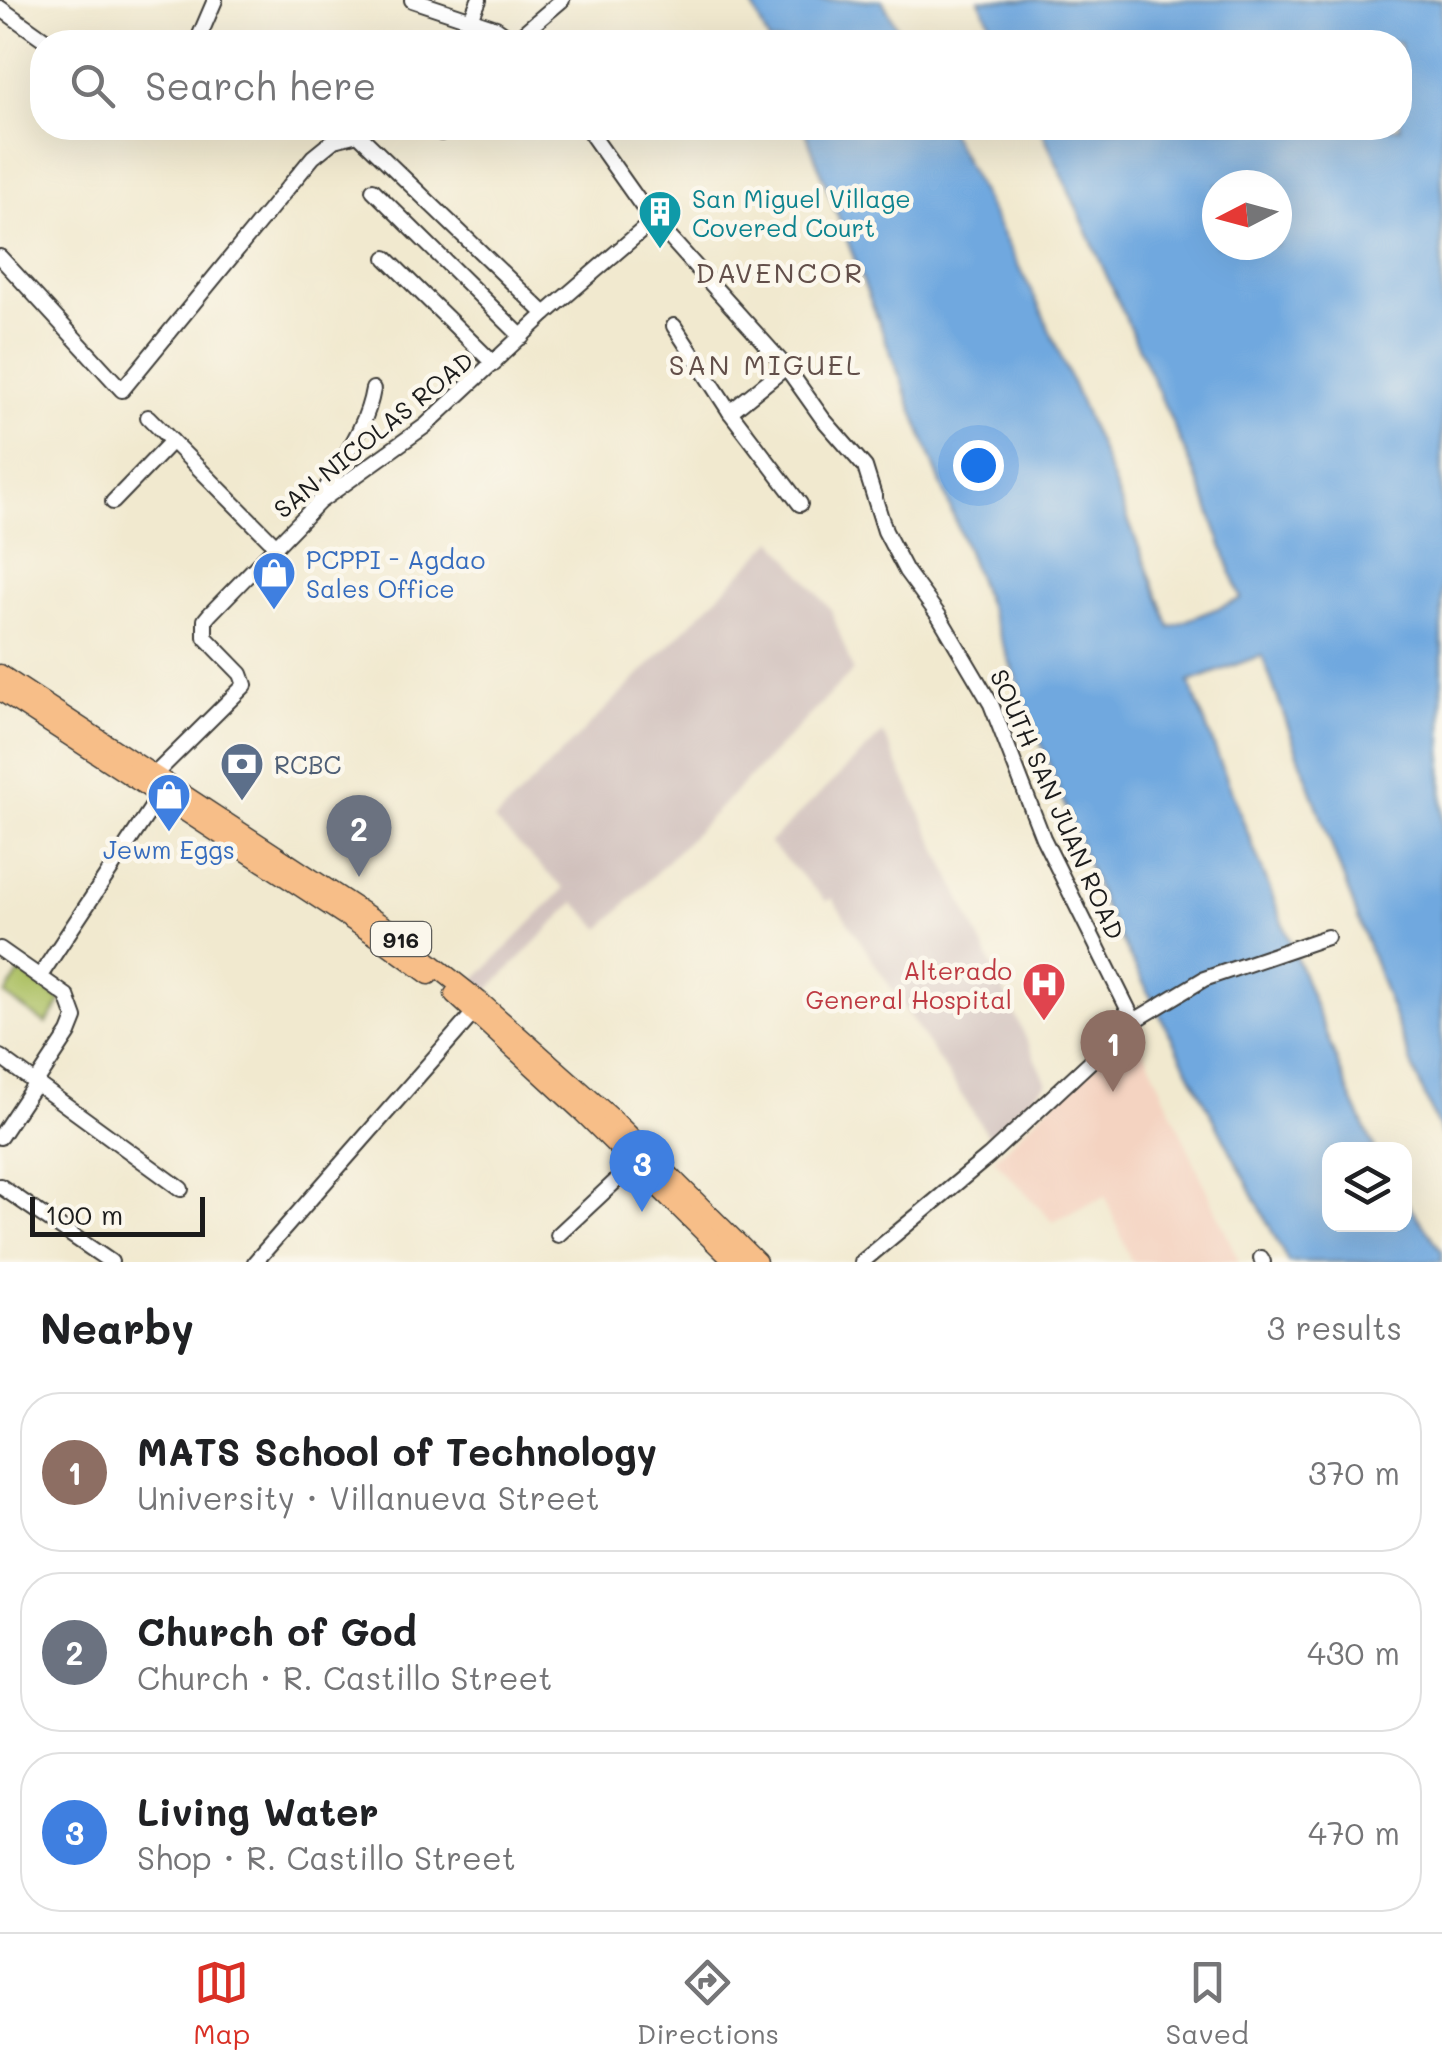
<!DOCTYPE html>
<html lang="en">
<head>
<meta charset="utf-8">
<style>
  body { margin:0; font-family:Mali,sans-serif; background:#f6f6f6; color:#202124 }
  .controls { position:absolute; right:30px; bottom:30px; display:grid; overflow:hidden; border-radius:20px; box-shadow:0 10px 40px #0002 }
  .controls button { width:90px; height:90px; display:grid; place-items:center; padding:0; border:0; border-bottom:2px solid #e0e0e0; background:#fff; color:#202124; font:50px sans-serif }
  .compass { position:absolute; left:1202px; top:170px; width:90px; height:90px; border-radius:50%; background:#fff; box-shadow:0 10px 40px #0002; rotate:264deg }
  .scale { position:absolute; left:30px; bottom:25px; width:175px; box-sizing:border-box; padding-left:10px; border:5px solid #1c1c1c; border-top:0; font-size:28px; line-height:35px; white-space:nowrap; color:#1c1c1c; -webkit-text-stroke:8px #fbf7ec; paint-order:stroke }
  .you { position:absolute; left:978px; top:465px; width:35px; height:35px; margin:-25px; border:8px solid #fff; border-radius:50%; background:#1a73e8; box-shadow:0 0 0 15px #1a73e833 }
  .badge { display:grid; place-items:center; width:65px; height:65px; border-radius:50%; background:#d93025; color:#fff; font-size:32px; font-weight:700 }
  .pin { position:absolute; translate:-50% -82px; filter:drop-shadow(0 2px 5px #0008) }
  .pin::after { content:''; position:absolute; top:52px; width:35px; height:30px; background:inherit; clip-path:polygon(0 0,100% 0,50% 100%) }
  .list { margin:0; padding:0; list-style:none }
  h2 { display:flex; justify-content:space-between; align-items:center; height:130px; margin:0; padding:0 40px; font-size:42px }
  h2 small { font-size:32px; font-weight:400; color:#757577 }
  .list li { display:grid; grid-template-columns:65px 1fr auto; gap:30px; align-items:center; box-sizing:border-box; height:160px; margin:0 20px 20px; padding:0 20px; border:2px solid #e0e0e0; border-radius:40px }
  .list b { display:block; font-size:38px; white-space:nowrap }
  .list p { margin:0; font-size:32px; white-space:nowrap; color:#757577 }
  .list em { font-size:32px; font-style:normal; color:#757577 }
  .icon { flex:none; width:55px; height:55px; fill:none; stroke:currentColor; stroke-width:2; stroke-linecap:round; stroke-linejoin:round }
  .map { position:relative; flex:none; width:1442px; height:1262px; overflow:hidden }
  .search { position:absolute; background:#fff; box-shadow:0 10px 40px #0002; left:30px; right:30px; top:30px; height:110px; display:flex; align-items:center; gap:25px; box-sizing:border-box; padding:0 35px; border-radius:40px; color:#757577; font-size:38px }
  .sheet { height:670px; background:#fff }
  nav { display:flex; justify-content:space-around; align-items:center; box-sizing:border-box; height:140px; border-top:2px solid #e0e0e0; background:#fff; font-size:28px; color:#757577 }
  nav a { display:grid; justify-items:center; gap:5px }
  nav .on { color:#d93025 }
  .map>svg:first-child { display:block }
  .built { fill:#f4d3c1 }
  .industrial { fill:#d0c0bc }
  .green { fill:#adc165; stroke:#646e40; stroke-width:2.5 }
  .water { fill:#70a8df; stroke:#46627e; stroke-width:2.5; fill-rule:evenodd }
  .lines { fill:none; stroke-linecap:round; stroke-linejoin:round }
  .minor-casing { stroke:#3c3b37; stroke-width:18 }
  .major-casing { stroke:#3c3b37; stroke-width:21 }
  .minor { stroke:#fff; stroke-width:14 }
  .major { stroke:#f7be88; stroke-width:18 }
  .labels { text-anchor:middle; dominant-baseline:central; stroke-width:9; stroke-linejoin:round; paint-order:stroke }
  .shield { fill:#fbf7ec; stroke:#5f5e5a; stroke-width:2.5 }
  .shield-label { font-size:22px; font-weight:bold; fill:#1c1c1c }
  .culture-label { font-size:25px; fill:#0d838f; stroke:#fbf7ec; text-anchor:start }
  .street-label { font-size:25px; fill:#1c1c1c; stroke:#fbf7ec }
  .shop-label { font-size:25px; fill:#366cbe; stroke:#fbf7ec; text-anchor:start }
  .service-label { font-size:25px; fill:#4e5e75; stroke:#fbf7ec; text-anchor:start }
  .health-label { font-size:25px; fill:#be3a42; stroke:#fbf7ec; text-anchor:end }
  .neighbourhood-label { font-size:28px; letter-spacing:2.5px; fill:#624f4a; stroke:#fbf7ec }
</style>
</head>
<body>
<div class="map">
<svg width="1442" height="1262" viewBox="0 0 1442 1262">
  <rect width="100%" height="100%" fill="#fbf7ec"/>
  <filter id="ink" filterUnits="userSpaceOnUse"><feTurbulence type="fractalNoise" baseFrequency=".01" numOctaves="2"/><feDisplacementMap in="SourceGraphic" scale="20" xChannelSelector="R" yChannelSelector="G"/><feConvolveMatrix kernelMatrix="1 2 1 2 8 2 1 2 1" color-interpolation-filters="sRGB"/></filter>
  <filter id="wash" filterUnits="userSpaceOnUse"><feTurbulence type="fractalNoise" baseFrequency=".0048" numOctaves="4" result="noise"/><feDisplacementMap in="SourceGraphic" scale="40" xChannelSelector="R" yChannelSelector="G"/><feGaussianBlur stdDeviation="2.25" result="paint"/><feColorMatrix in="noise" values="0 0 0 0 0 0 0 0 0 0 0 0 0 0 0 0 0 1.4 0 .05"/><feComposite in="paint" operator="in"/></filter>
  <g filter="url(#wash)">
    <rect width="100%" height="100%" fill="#f1e9cf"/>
    <!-- built -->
    <path class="built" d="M1133,1025L1239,1262H1131L1105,1196L1053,1222L994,1159Z"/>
    <!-- industrial -->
    <g class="industrial">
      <path d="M774,540L831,610L853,671L601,929L575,902L485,994L472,983L564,889L494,821Z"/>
      <path d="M883,733L1047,1083L989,1137L832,898L827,902L769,843Z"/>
    </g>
    <!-- green -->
    <path class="green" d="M20,972L62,1001L46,1024L5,995Z"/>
    <!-- water -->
    <g class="water">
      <path d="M750,0H882L905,42H769Z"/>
      <path d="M979,0H1442V1136L1412,1066L1262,655L1189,682L1350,1095L1375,1149L1330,1150V1224H1404L1405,1200L1442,1251V1262H1288L1104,907L804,128H948L1040,308L1098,443L1170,627L1241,599L1203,492L1041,128H1400V42H1000ZM1217,185H1277V245H1217Z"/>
    </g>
  </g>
  <g filter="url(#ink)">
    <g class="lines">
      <defs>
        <g id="minor">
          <path d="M412,0L496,28L516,42"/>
          <path d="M0,8L48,42"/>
          <path d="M471,19L479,0"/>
          <path d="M514,41L562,0"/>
          <path d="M197,42L215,0"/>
          <path d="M587,128L645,210L786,367L823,419L865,467L885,531L906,571L939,616L991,704L1043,838L1134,1021"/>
          <path d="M441,133L445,128"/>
          <path d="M373,190L522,337"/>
          <path d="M0,257L122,390L313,157L334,140L358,134L545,314"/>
          <path d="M386,258L494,364"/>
          <path d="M674,326L730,412L800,504"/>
          <path d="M730,412L786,367"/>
          <path d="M148,417L275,545"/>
          <path d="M320,500C339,462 366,431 373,389"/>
          <path d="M113,502L172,441"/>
          <path d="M149,780L245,685L241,674L205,637V620L210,614L319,502L425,426L545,314L654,220"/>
          <path d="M0,949L67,996L75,1018L69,1033L0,1137"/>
          <path d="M40,976L164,789"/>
          <path d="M0,1057L181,1189"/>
          <path d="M0,1186L111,1262"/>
          <path d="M558,1235L634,1164"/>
          <path d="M1261,1258L1263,1262"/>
          <path d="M255,1262L479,1007"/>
          <path d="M862,1262L989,1156L1134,1021L1204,979L1327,937"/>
        </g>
        <g id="major">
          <path d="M0,674L386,927L482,1003L612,1118L757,1262"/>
          <path d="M0,691L377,937L429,975"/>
          <path d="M454,994L580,1110L734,1262"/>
        </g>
      </defs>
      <!-- minor casing -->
      <use href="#minor" class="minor-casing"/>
      <!-- major casing -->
      <use href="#major" class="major-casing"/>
      <!-- minor -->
      <use href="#minor" class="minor"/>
      <!-- major -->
      <use href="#major" class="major"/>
    </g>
  </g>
  <!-- icons -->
  <defs>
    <symbol id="building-pin" viewBox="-11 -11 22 30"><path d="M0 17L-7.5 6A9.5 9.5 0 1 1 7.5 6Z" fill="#0f9aa8" stroke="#fbf7ec"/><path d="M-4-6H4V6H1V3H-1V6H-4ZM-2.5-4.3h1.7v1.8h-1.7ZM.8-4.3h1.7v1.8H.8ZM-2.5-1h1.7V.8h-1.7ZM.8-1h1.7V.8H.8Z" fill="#fff"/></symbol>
    <symbol id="shop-pin" viewBox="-11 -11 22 30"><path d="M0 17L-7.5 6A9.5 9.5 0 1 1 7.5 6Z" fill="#3f7fe0" stroke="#fbf7ec"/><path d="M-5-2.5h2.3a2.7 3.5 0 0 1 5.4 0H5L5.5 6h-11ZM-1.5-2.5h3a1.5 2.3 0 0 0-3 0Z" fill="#fff"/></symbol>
    <symbol id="bank-pin" viewBox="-11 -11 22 30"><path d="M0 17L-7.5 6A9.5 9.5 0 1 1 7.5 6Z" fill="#5c6f8a" stroke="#fbf7ec"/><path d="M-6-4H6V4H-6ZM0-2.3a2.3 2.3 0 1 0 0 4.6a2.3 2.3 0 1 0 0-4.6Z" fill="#fff"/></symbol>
    <symbol id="hospital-pin" viewBox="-11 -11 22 30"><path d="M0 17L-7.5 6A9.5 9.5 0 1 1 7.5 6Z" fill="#e0444e" stroke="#fbf7ec"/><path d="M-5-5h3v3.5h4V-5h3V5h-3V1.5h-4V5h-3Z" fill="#fff"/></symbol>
  </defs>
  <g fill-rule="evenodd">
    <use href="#building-pin" x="635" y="187" width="50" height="68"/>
    <use href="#shop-pin" x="249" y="548" width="50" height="68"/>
    <use href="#bank-pin" x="217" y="739" width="50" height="68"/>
    <use href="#shop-pin" x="144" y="770" width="50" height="68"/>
    <use href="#hospital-pin" x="1019" y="959" width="50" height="68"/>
  </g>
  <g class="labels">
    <!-- shield labels -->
    <rect class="shield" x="371" y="922" width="60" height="34" rx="8"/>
    <g class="shield-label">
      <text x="401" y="939">916</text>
    </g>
    <!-- culture labels -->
    <g class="culture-label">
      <text x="692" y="198">San Miguel Village<tspan x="692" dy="29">Covered Court</tspan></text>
    </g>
    <!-- street labels -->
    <g class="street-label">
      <text transform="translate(373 434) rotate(-39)">SAN NICOLAS ROAD</text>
      <text transform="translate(1058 804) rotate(66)">SOUTH SAN JUAN ROAD</text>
    </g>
    <!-- shop labels -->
    <g class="shop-label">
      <text x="306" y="559">PCPPI - Agdao<tspan x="306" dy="29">Sales Office</tspan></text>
      <text x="169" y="849" text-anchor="middle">Jewm Eggs</text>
    </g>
    <!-- service labels -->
    <g class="service-label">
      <text x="274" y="764">RCBC</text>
    </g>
    <!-- health labels -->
    <g class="health-label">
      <text x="1012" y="970">Alterado<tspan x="1012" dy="29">General Hospital</tspan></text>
    </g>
    <!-- neighbourhood labels -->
    <g class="neighbourhood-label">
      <text x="780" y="272">DAVENCOR</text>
      <text x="766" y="364">SAN MIGUEL</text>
    </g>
  </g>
</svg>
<div class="controls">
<button><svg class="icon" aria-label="layers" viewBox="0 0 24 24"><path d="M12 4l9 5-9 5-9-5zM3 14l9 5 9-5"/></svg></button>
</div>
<svg class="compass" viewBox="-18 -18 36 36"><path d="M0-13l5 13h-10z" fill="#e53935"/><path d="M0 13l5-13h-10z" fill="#757577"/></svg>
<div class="scale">100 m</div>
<div class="you"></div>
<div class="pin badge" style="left:1113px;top:1092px;background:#8d6e63">1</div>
<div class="pin badge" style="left:359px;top:877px;background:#6b7280">2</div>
<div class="pin badge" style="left:642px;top:1212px;background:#3f7fe0">3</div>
<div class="search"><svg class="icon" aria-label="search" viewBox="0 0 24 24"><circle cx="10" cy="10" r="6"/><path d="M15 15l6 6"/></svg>Search here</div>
</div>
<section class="sheet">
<h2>Nearby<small>3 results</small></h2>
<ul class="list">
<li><span class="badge" style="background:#8d6e63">1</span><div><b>MATS School of Technology</b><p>University · Villanueva Street</p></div><em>370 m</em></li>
<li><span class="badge" style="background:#6b7280">2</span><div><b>Church of God</b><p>Church · R. Castillo Street</p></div><em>430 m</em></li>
<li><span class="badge" style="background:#3f7fe0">3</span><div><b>Living Water</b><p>Shop · R. Castillo Street</p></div><em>470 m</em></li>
</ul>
</section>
<nav>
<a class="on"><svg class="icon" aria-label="map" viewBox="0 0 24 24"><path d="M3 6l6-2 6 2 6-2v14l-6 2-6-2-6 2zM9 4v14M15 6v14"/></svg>Map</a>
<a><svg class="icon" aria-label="directions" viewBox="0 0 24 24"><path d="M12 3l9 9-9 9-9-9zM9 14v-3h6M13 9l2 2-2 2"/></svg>Directions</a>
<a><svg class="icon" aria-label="saved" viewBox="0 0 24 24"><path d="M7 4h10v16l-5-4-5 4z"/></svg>Saved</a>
</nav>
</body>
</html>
